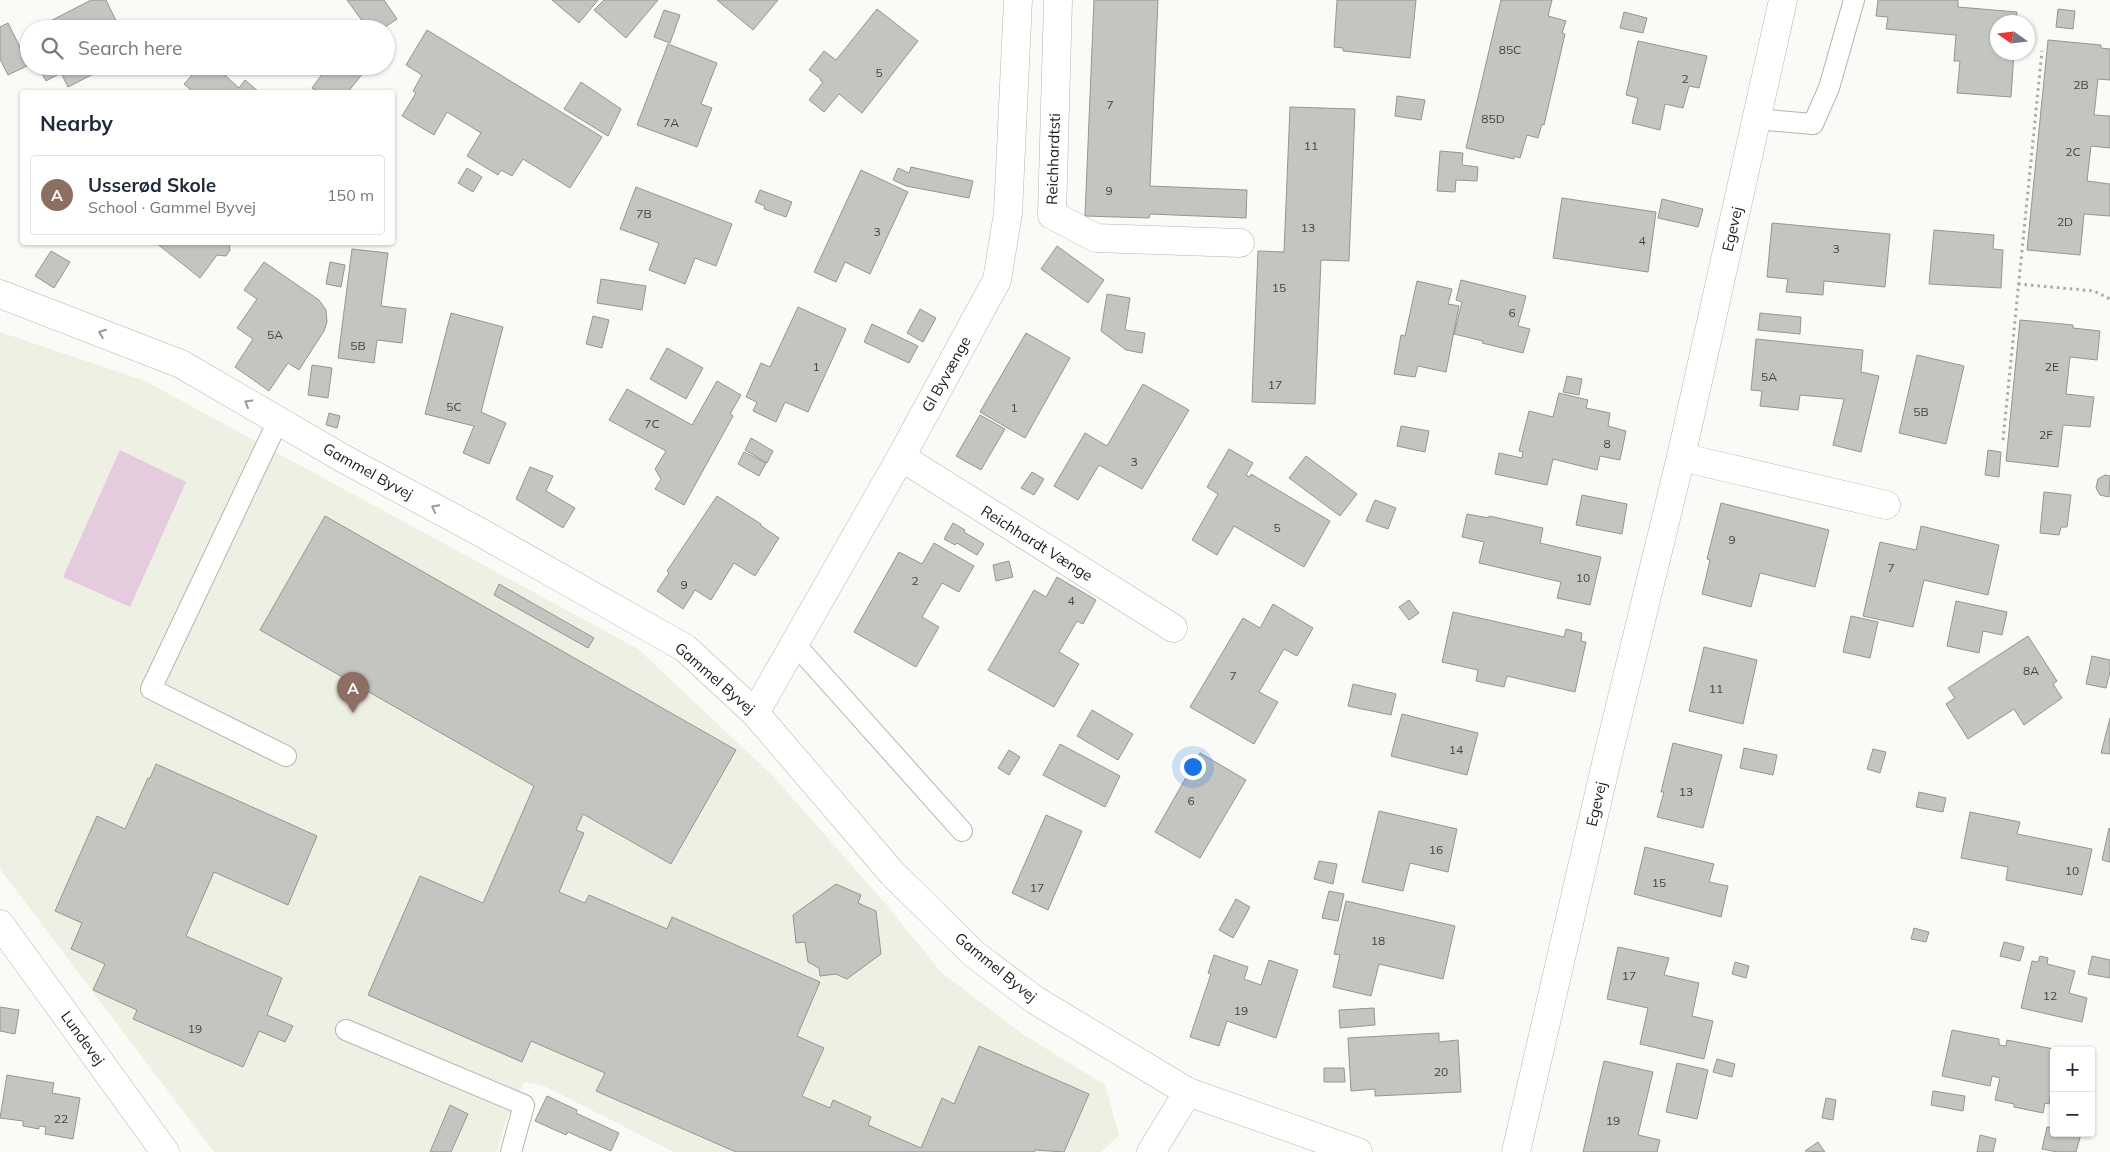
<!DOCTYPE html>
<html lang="en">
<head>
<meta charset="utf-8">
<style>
  body { margin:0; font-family:Mulish,sans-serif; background:#f6f6f7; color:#1f2937 }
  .controls { position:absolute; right:15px; bottom:15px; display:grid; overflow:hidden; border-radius:5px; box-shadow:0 1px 4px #0004 }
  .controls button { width:45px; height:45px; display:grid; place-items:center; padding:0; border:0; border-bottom:1px solid #e0e1e3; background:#fff; color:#1f2937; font:25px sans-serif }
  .compass { position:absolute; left:1990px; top:15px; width:45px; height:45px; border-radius:50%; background:#fff; box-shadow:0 1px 4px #0004; rotate:284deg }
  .you { position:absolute; left:1192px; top:766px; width:18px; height:18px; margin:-12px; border:4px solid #fff; border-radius:50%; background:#1a73e8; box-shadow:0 0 0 8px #1a73e833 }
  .badge { display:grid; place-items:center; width:32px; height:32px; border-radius:50%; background:#962483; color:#fff; font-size:16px; font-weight:700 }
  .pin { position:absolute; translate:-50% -41px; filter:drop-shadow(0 1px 2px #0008) }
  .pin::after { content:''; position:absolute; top:26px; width:18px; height:15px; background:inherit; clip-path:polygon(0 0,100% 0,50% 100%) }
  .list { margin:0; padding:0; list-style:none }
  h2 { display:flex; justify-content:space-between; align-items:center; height:65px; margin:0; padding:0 20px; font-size:21px }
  h2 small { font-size:16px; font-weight:400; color:#747a83 }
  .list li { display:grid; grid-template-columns:32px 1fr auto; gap:15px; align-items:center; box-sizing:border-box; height:80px; margin:0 10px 10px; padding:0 10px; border:1px solid #e0e1e3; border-radius:5px }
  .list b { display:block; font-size:19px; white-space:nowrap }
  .list p { margin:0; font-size:16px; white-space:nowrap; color:#747a83 }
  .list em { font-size:16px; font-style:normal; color:#747a83 }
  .icon { flex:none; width:28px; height:28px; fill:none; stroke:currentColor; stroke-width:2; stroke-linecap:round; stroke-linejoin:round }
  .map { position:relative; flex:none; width:2110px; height:1152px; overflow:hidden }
  .search { position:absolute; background:#fff; box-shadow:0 1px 4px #0004; left:20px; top:20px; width:375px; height:55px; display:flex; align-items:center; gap:12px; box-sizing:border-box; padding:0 18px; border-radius:28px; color:#747a83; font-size:19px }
  .panel { position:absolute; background:#fff; box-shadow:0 1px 4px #0004; left:20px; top:90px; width:375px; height:155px; border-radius:5px }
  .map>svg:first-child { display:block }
  .built { fill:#eff0e4 }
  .green { fill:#e4cbdd }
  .building { fill:#c4c4c0; stroke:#959592 }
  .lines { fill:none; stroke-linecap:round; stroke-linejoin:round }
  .lane-casing { stroke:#b4b4b0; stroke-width:22 }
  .street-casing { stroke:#b4b4b0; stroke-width:29 }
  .path { stroke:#aaaaa7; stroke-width:3; stroke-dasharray:2.5 4; stroke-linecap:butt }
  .lane { stroke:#fff; stroke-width:20 }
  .street { stroke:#fff; stroke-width:28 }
  .oneway { stroke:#989898 }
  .labels { text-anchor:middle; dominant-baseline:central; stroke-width:4; stroke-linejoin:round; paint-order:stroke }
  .number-label { font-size:12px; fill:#444443 }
  .street-label { font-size:15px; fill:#1a1a19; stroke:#fffffe }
</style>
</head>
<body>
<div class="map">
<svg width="2110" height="1152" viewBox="0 0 2110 1152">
  <rect width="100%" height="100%" fill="#fafaf6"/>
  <!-- built -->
  <path class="built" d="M0,332L145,381L638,649L773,776L885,903L941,972L1024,1035L1105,1085L1119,1135L1101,1152H674L542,1085L524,1082L507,1118L497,1152H214L0,869Z"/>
  <!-- green -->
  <path class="green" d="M120,450L186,482L130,607L63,577Z"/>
  <!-- building -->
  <g class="building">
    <path d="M91,0H106L120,29H35Z"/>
    <path d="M347,0H384L397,19L382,29H368Z"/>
    <path d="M552,0H598L579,23Z"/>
    <path d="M604,0H658L626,38L594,10Z"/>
    <path d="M717,0H778L753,30Z"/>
    <path d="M1094,0H1158L1150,186L1247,190L1246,218L1150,214L1149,218L1085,216Z"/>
    <path d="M1337,0H1416L1410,58L1343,51V48L1334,47Z"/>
    <path d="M1501,0H1552L1548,16L1566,21L1562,33L1565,34L1544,125L1542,124L1538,138L1527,135L1520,158L1514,156V159L1466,148Z"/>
    <path d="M1878,0H1958V7L2017,12L2016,22H1998V52H2014L2011,97L1957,93L1960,61H1954L1956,35L1886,29L1888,17L1876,16Z"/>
    <path d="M877,9L918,41L862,113L839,94L824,112L809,100L823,82L820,80L821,79L809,70L824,51L836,60Z"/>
    <path d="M2058,9L2075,11L2073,29L2056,27Z"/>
    <path d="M664,10L680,15L670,43L654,37Z"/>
    <path d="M1624,12L1647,18L1643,33L1620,28Z"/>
    <path d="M8,23L29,65L8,75L0,59V27Z"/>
    <path d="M427,30L602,137L570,188L523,159L512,176L501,170L498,175L467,156L481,133L447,112L434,135L402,116L416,93L413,91L422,75L406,65Z"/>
    <path d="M2048,40L2101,45V48L2110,49V80L2098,79L2094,115L2110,116V148L2091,146L2087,181L2110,184V216L2084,214L2080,255L2027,250Z"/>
    <path d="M1638,41L1707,56L1699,88L1689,86L1683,108L1665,104L1660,130L1632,123L1638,98L1626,95Z"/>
    <path d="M668,44L717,63L701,104L712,108L697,147L637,125Z"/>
    <path d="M38,66H109L68,87L61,73L46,81Z"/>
    <path d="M200,66H215L239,88L245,80L259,92H193L184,84Z"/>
    <path d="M328,66H353L363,73L348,92H319L312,88Z"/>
    <path d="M581,82L621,109L608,136L564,109Z"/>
    <path d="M1397,96L1425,100L1421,120L1395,116Z"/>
    <path d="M1290,107L1355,109L1349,261L1321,260L1315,404L1252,402L1258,251L1284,252Z"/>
    <path d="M1440,151L1463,153L1462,165L1478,167L1477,181L1456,180L1455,192L1437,191Z"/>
    <path d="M911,167L973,181L969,198L906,186L893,180L898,168L909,173Z"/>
    <path d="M467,168L482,177L473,192L458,183Z"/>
    <path d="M861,170L908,192L870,274L845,262L836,282L814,272Z"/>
    <path d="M636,187L732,224L716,266L695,258L685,284L649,270L659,243L620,229Z"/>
    <path d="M760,190L792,202L786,217L764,209L765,206L755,202Z"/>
    <path d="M1562,198L1656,212L1648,272L1553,258Z"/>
    <path d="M1662,199L1703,209L1698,227L1658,218Z"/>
    <path d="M1772,223L1890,234L1885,287L1824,281L1823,295L1786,292L1788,279L1767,277Z"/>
    <path d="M1934,230L1994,235L1993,249L2003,250L2001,288L1929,284Z"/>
    <path d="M155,242H229L230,250L226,256L217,255L200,278Z"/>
    <path d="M1057,246L1104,280L1088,303L1041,269Z"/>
    <path d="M352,249L388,253L381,306L406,309L402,343L377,340L374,363L338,358Z"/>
    <path d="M51,251L70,262L54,288L35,276Z"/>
    <path d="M264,262L319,300L326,310L327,322L324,331L299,370L288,363L269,391L235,367L253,339L237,328L257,299L244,290Z"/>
    <path d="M330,262L345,265L341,287L326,284Z"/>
    <path d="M601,279L646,286L642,310L597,303Z"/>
    <path d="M1461,280L1526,296L1518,326L1530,329L1523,353L1482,343L1483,341L1454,334L1462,302L1456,300Z"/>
    <path d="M1417,281L1452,289L1448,304L1459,306L1446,372L1418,366L1415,377L1394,374L1401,335L1405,336Z"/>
    <path d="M1107,294L1130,298L1125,330L1145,333L1142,353L1126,350L1101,331Z"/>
    <path d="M798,307L846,329L808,412L785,402L776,422L753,411L757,402L746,397L761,363L770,367Z"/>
    <path d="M920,309L936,318L923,342L907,333Z"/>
    <path d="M451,313L503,327L481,412L506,423L489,464L463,453L474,426L425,414Z"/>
    <path d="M1760,313L1801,317L1800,334L1758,330Z"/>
    <path d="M593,316L609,320L602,348L586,344Z"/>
    <path d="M2020,320L2073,325V328L2100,331L2097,360L2070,357L2066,394L2094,397L2090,427L2063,425L2058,467L2006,461Z"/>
    <path d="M872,324L918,346L909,363L864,342Z"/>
    <path d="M1026,333L1070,358L1025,438L980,412Z"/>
    <path d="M1756,339L1863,350L1861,372L1879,376L1861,452L1833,445L1844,399L1800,395L1798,410L1760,406L1762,391L1751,390Z"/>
    <path d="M667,348L703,368L686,399L650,379Z"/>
    <path d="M1917,355L1964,366L1946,444L1899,433Z"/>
    <path d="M312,365L332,368L328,398L308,395Z"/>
    <path d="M1567,376L1582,379L1579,395L1563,392Z"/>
    <path d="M717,381L741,395L730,414L733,416L684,505L655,489L661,479L655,469L666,451L609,420L627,389L692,425Z"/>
    <path d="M1143,384L1189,410L1142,489L1099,465L1078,500L1054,486L1085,433L1107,446Z"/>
    <path d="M1559,393L1588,400L1586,408L1610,413L1608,426L1626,431L1620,460L1600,456L1597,470L1553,459L1547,485L1495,474L1499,453L1522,458L1523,452L1519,451L1529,411L1553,417Z"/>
    <path d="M329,413L340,416L337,428L326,425Z"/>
    <path d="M980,415L1005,429L981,470L956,456Z"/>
    <path d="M1401,426L1429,431L1425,452L1397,446Z"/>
    <path d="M751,438L773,451L767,463L745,450Z"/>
    <path d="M1229,449L1253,463L1246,475L1250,477L1251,474L1330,521L1304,567L1234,526L1217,555L1192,540L1218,494L1207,487Z"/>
    <path d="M1988,450L2001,452L1999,477L1985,475Z"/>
    <path d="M744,452L766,463L759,476L738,464Z"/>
    <path d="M1306,456L1357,494L1340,516L1289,478Z"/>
    <path d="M530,467L553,476L546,491L575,508L563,528L516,499Z"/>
    <path d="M1032,472L1044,479L1034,495L1021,488Z"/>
    <path d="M2105,475L2110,476L2109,497L2100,495L2096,488L2098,479Z"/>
    <path d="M2044,492L2071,495L2067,527H2061L2059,535L2040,533Z"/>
    <path d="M1582,495L1627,504L1622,534L1576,525Z"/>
    <path d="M717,496L761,524L760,525L779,538L755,576L734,563L711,600L695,590L683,609L657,591L669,573L667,571Z"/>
    <path d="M1375,500L1396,508L1388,529L1366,521Z"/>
    <path d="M1721,503L1829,530L1815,587L1760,573L1751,607L1702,594L1710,560L1707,559Z"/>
    <path d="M1467,514L1489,518V516L1543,528L1540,543L1601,557L1590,605L1557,598L1561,582L1479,563L1484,542L1462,537Z"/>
    <path d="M325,516L736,750L671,864L583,814L576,830L584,833L559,892L585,903L589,895L667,929L672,917L820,982L797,1036L824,1048L802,1096L830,1108L833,1100L871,1117L868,1125L921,1148L942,1098L954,1104L979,1046L1089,1094L1064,1152L1035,1150L1034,1152H736L596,1091L605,1073L531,1041L522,1062L368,995L420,876L483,903L534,786L260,630Z"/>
    <path d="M953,523L965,530L964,532L984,544L977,555L957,543L955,545L944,539Z"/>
    <path d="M1921,526L1999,545L1988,595L1924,580L1913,627L1863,616L1880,542L1916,550Z"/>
    <path d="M934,543L974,566L959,592L942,583L922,617L939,627L916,667L854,632L899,552L922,564Z"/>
    <path d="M1009,561L1013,577L996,581L993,565Z"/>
    <path d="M1057,577L1096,600L1083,624L1077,621L1059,652L1079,664L1054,707L988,670L1034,590L1046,597Z"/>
    <path d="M499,584L594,638L588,648L494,595Z"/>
    <path d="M1409,600L1419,613L1409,620L1399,607Z"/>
    <path d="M1956,601L2007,612L2002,635L1983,631L1979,653L1947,646Z"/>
    <path d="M1273,604L1313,628L1297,656L1284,649L1259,692L1278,702L1254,744L1190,707L1243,618L1260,628Z"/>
    <path d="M1453,612L1564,637L1566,629L1582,633L1581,641L1586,642L1575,692L1507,676L1504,687L1476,681L1478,670L1442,662Z"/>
    <path d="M1851,616L1878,622L1870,658L1843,652Z"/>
    <path d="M2028,636L2057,681L2053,684L2062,698L2024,725L2014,709L1968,739L1946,704L1955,698L1948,688Z"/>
    <path d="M1704,647L1757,660L1743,724L1689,711Z"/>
    <path d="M2092,656L2110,660V672L2106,688L2086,684Z"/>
    <path d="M1353,684L1396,694L1391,715L1348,706Z"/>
    <path d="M1092,710L1133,734L1118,760L1077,736Z"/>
    <path d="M1402,714L1478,733L1467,775L1391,756Z"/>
    <path d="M2110,718V754L2101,753Z"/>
    <path d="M1673,743L1722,755L1703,828L1657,817L1664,792H1661Z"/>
    <path d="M1060,744L1120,776L1105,807L1043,775Z"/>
    <path d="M1744,748L1777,755L1773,775L1740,768Z"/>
    <path d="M1873,749L1886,752L1880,773L1867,769Z"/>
    <path d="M1009,750L1020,757L1009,775L998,768Z"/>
    <path d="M1200,753L1246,780L1200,858L1155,832Z"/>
    <path d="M156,764L317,836L288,905L214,872L186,936L282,978L267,1015L293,1026L285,1042L259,1031L243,1067L133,1019L137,1010L93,990L105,964L71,949L82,923L55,911L97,816L125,829L148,778H150Z"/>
    <path d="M1919,792L1946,798L1943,812L1916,807Z"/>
    <path d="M1379,811L1457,829L1448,872L1410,863L1403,891L1362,882Z"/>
    <path d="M1970,812L2020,822L2017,834L2092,849L2082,895L2006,880L2008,867L1961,858Z"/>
    <path d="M1046,815L1082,831L1048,910L1012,893Z"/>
    <path d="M2109,828L2110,829V862L2102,860Z"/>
    <path d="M1645,847L1714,864L1709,882L1728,886L1721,917L1634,894Z"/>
    <path d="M1319,861L1337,864L1333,884L1314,879Z"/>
    <path d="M836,884L861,895L858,903L876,911L881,954L847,979L836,974L820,976L819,968L808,962L805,942L796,943L793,915Z"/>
    <path d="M1329,891L1344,894L1338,921L1322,918Z"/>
    <path d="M1236,899L1250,907L1233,938L1219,930Z"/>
    <path d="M1346,901L1455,926L1443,979L1379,964L1371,996L1333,987L1340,955L1334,954Z"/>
    <path d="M1914,928L1929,932L1926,942L1911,939Z"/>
    <path d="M2004,942L2024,947L2020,961L2000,956Z"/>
    <path d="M1618,947L1669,958L1664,975L1699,983L1692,1016L1713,1021L1704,1059L1640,1044L1648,1008L1607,999Z"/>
    <path d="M1214,955L1248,967L1244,979L1261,985L1269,960L1298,970L1276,1038L1227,1021L1219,1046L1190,1037L1211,974L1208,973Z"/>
    <path d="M2040,956L2048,958L2047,964L2075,971L2069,993L2087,998L2082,1022L2021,1008L2032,961L2038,962Z"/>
    <path d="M2092,956L2110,960V978L2088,974Z"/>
    <path d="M1735,962L1749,966L1746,978L1732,974Z"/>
    <path d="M0,1007L19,1010L15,1034L0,1031Z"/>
    <path d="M1374,1008L1375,1025L1340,1028L1339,1010Z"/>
    <path d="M1952,1030L1999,1039V1045L2006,1046L2007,1040L2059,1050L2054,1051V1079L2049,1104L2045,1103L2043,1113L2014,1107V1104L1995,1100L2000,1078L1992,1076L1990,1086L1942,1076Z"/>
    <path d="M1439,1033V1042L1458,1040L1461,1092L1375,1096V1089L1351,1091L1348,1038Z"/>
    <path d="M1717,1059L1735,1064L1732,1077L1713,1072Z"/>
    <path d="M1604,1061L1653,1072L1638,1135L1660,1140L1657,1152H1583Z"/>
    <path d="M1677,1063L1708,1070L1697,1119L1666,1112Z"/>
    <path d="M1324,1068H1344L1345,1082H1324Z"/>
    <path d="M7,1075L54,1083L52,1093L80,1098L73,1139L45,1134L46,1127L39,1126V1129L23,1126V1121L0,1118Z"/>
    <path d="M1933,1091L1965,1096L1963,1111L1931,1105Z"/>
    <path d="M547,1096L577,1110L576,1113L619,1133L611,1151L568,1132L566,1135L535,1121Z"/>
    <path d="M1826,1098L1836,1100L1833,1120L1822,1118Z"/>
    <path d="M450,1105L468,1114L451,1152H430Z"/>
    <path d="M2047,1127L2054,1128V1133L2081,1134L2076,1152H2057L2042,1149Z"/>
    <path d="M1980,1135L1996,1139L1993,1152H1977Z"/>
    <path d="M1818,1142L1825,1152L1805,1151Z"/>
  </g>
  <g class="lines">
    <defs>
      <g id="lane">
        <path d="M1756,119L1813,124L1829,88L1854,0"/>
        <path d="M278,421L151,689L286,756"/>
        <path d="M794,643L962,831"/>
        <path d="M346,1030L524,1105L511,1152"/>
      </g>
      <g id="street">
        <path d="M1058,0L1052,215L1096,238L1240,243"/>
        <path d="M0,294L181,364L344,459L478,531L685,648L755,713L892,873L974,954L1035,1000L1188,1092L1358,1152"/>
        <path d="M901,457L1173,628"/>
        <path d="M1681,457L1886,505"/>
        <path d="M755,713L901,457L997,280L1008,213L1018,0"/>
        <path d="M0,924L165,1152"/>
        <path d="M1151,1152L1188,1092"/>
        <path d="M1516,1152L1608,755L1681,457L1783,0"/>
      </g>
    </defs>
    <!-- lane casing -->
    <use href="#lane" class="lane-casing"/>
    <!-- street casing -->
    <use href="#street" class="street-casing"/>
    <!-- path -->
    <g class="path">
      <path d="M2018,284L2094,291L2110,299"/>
      <path d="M2003,440L2042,51"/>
    </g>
    <!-- lane -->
    <use href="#lane" class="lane"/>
    <!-- street -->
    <use href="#street" class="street"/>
  </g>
  <!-- one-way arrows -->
  <defs><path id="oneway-chevron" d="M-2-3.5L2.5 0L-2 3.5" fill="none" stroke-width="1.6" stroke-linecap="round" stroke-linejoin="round" transform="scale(1.25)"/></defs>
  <g class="oneway">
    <use href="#oneway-chevron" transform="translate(102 333) rotate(-159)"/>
    <use href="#oneway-chevron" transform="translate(248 403) rotate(-150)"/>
    <use href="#oneway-chevron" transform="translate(435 508) rotate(-152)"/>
  </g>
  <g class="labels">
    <!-- number labels -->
    <g class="number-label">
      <text x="1510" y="49">85C</text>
      <text x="879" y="72">5</text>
      <text x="1685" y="78">2</text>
      <text x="2081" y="84">2B</text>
      <text x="1110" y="104">7</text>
      <text x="1493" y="118">85D</text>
      <text x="671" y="122">7A</text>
      <text x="1311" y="145">11</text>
      <text x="2073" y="151">2C</text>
      <text x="1109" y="190">9</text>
      <text x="644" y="213">7B</text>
      <text x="2065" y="221">2D</text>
      <text x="1308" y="227">13</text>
      <text x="877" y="231">3</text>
      <text x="1642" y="240">4</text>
      <text x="1836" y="248">3</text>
      <text x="1279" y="287">15</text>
      <text x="1512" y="312">6</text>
      <text x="275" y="334">5A</text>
      <text x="358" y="345">5B</text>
      <text x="816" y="366">1</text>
      <text x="2052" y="366">2E</text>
      <text x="1769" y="376">5A</text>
      <text x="1275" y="384">17</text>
      <text x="454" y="406">5C</text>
      <text x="1014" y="407">1</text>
      <text x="1921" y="411">5B</text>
      <text x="652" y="423">7C</text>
      <text x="2046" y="434">2F</text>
      <text x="1607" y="443">8</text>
      <text x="1134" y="461">3</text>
      <text x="1277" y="527">5</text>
      <text x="1732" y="539">9</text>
      <text x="1891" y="567">7</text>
      <text x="1583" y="577">10</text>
      <text x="915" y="580">2</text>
      <text x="684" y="584">9</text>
      <text x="1071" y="600">4</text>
      <text x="2031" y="670">8A</text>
      <text x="1233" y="675">7</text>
      <text x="1716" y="688">11</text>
      <text x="1456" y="749">14</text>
      <text x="1686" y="791">13</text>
      <text x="1191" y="800">6</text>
      <text x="1436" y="849">16</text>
      <text x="2072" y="870">10</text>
      <text x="1659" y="882">15</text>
      <text x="1037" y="887">17</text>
      <text x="1378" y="940">18</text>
      <text x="1629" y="975">17</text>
      <text x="2050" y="995">12</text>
      <text x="1241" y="1010">19</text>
      <text x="195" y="1028">19</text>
      <text x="1441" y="1071">20</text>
      <text x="61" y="1118">22</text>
      <text x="1613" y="1120">19</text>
    </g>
    <!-- street labels -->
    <g class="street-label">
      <text transform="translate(1053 159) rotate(-88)">Reichhardtsti</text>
      <text transform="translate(1732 229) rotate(-77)">Egevej</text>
      <text transform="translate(946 374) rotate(-61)">Gl Byvænge</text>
      <text transform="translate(368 471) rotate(29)">Gammel Byvej</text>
      <text transform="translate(1037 543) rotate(32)">Reichhardt Vænge</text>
      <text transform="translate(715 678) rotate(41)">Gammel Byvej</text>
      <text transform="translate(1596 804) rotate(-77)">Egevej</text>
      <text transform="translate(996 967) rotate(39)">Gammel Byvej</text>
      <text transform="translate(83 1038) rotate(54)">Lundevej</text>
    </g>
  </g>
</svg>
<div class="controls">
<button>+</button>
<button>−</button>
</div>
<svg class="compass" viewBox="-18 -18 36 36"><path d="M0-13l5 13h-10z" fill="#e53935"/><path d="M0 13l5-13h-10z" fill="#747a83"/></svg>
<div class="you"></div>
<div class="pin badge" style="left:353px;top:713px;background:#8d6e63">A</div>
<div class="search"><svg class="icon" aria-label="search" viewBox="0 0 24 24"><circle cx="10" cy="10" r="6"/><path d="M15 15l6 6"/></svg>Search here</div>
<section class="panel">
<h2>Nearby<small></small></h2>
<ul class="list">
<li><span class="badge" style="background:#8d6e63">A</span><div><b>Usserød Skole</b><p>School · Gammel Byvej</p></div><em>150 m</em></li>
</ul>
</section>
</div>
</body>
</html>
